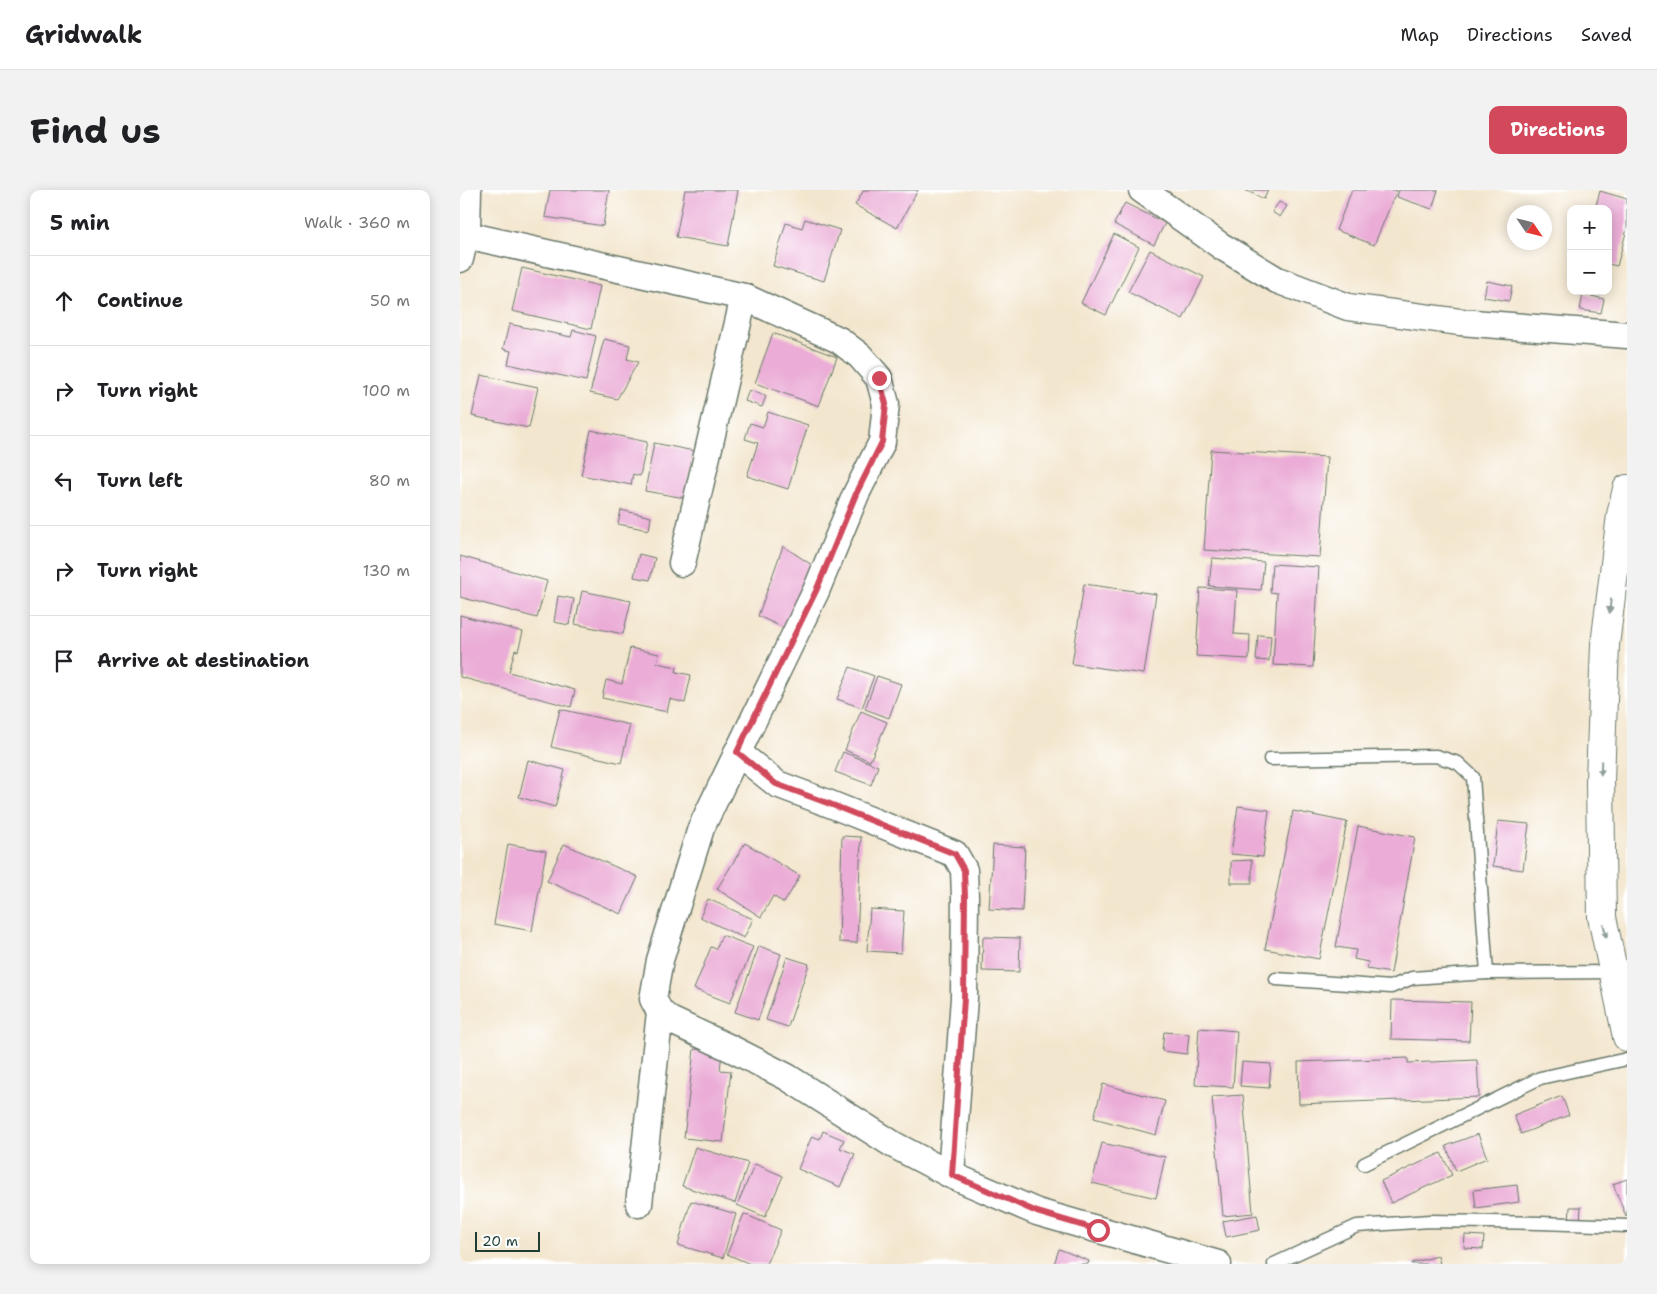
<!DOCTYPE html>
<html lang="en">
<head>
<meta charset="utf-8">
<style>
  body { margin:0; font-family:"Shantell Sans",sans-serif; background:#f2f2f2; color:#202124 }
  .controls { position:absolute; right:15px; top:15px; display:grid; overflow:hidden; border-radius:10px; box-shadow:0 2px 12px #0003 }
  .controls button { width:45px; height:45px; display:grid; place-items:center; padding:0; border:0; border-bottom:1px solid #e0e0e0; background:#fff; color:#202124; font:25px sans-serif }
  .compass { position:absolute; left:1047px; top:15px; width:45px; height:45px; border-radius:50%; background:#fff; box-shadow:0 2px 12px #0003; rotate:125deg }
  .scale { position:absolute; left:15px; bottom:12px; width:65px; box-sizing:border-box; padding-left:5px; border:2px solid #1f3d34; border-top:0; font-size:14px; line-height:18px; white-space:nowrap; color:#1f3d34; -webkit-text-stroke:4px #fff; paint-order:stroke }
  .stop { position:absolute; width:15px; height:15px; margin:-11px; border:4px solid #d1495b; border-radius:50%; background:#fff }
  .stop.end { background:#d1495b; border-color:#fff; box-shadow:0 1px 5px #0008 }
  .list { margin:0; padding:0; list-style:none }
  h2 { display:flex; justify-content:space-between; align-items:center; height:65px; margin:0; padding:0 20px; font-size:21px }
  h2 small { font-size:16px; font-weight:400; color:#757577 }
  .list li { display:grid; grid-template-columns:32px 1fr auto; gap:15px; align-items:center; box-sizing:border-box; height:90px; padding:0 20px; border-top:1px solid #e0e0e0 }
  .list b { display:block; font-size:19px; white-space:nowrap }
  .list em { font-size:16px; font-style:normal; color:#757577 }
  .icon { flex:none; width:28px; height:28px; fill:none; stroke:currentColor; stroke-width:2; stroke-linecap:round; stroke-linejoin:round }
  .map { position:relative; flex:none; width:1167px; height:1074px; overflow:hidden; border-radius:10px }
  header { display:flex; align-items:center; gap:30px; box-sizing:border-box; height:70px; padding:0 25px; background:#fff; border-bottom:1px solid #e0e0e0 }
  header strong { font-size:24px }
  nav { display:flex; gap:28px; margin-inline-start:auto; font-size:18px }
  .intro { display:flex; align-items:center; justify-content:space-between; box-sizing:border-box; height:120px; padding:0 30px }
  h1 { margin:0; font-size:35px }
  .button { padding:12px 22px; border-radius:10px; background:#d1495b; color:#fff; font-size:18px; font-weight:700 }
  main { display:flex; gap:30px; padding:0 30px }
  aside { flex:1; background:#fff; border-radius:10px; box-shadow:0 2px 12px #0003 }
  .map>svg:first-child { display:block }
  .building { fill:#ebadd7 }
  .lines { fill:none; stroke-linecap:round; stroke-linejoin:round }
  .service-casing { stroke:#69786a; stroke-width:15 }
  .minor-casing { stroke:#69786a; stroke-width:29 }
  .trunk-casing { stroke:#69786a; stroke-width:30 }
  .service { stroke:#fff; stroke-width:12 }
  .minor { stroke:#fff; stroke-width:26 }
  .trunk { stroke:#fff; stroke-width:28 }
  .oneway { fill:#8f9e9a }
  .route { stroke:#d1495b; stroke-width:6 }
</style>
</head>
<body>
<header>
<strong>Gridwalk</strong>
<nav><a>Map</a><a>Directions</a><a>Saved</a></nav>
</header>
<div class="intro"><h1>Find us</h1><a class="button">Directions</a></div>
<main>
<aside>
<h2>5 min<small>Walk · 360 m</small></h2>
<ul class="list">
<li><svg class="icon" aria-label="ahead" viewBox="0 0 24 24"><path d="M12 20V5M6 11l6-6 6 6"/></svg><div><b>Continue</b></div><em>50 m</em></li>
<li><svg class="icon" aria-label="right" viewBox="0 0 24 24"><path d="M7 20v-9h11M14 6l5 5-5 5"/></svg><div><b>Turn right</b></div><em>100 m</em></li>
<li><svg class="icon" aria-label="left" viewBox="0 0 24 24"><path d="M17 20v-9H6M10 6l-5 5 5 5"/></svg><div><b>Turn left</b></div><em>80 m</em></li>
<li><svg class="icon" aria-label="right" viewBox="0 0 24 24"><path d="M7 20v-9h11M14 6l5 5-5 5"/></svg><div><b>Turn right</b></div><em>130 m</em></li>
<li><svg class="icon" aria-label="arrive" viewBox="0 0 24 24"><path d="M6 21V4h12l-3 4 3 4H6"/></svg><div><b>Arrive at destination</b></div></li>
</ul>
</aside>
<div class="map">
<svg width="1167" height="1074" viewBox="0 0 1167 1074">
  <rect width="100%" height="100%" fill="#fff"/>
  <filter id="ink" filterUnits="userSpaceOnUse"><feTurbulence type="fractalNoise" baseFrequency=".02" numOctaves="2"/><feDisplacementMap in="SourceGraphic" scale="10" xChannelSelector="R" yChannelSelector="G"/><feConvolveMatrix kernelMatrix="1 2 1 2 8 2 1 2 1" color-interpolation-filters="sRGB"/></filter>
  <filter id="wash" filterUnits="userSpaceOnUse"><feTurbulence type="fractalNoise" baseFrequency=".0096" numOctaves="4" result="noise"/><feDisplacementMap in="SourceGraphic" scale="20" xChannelSelector="R" yChannelSelector="G"/><feGaussianBlur stdDeviation="1.12" result="paint"/><feColorMatrix in="noise" values="0 0 0 0 0 0 0 0 0 0 0 0 0 0 0 0 0 1.4 0 .05"/><feComposite in="paint" operator="in"/></filter>
  <g filter="url(#wash)">
    <rect width="100%" height="100%" fill="#f3e6ce"/>
    <g id="blocks">
      <!-- building -->
      <g class="building">
        <path d="M90,0H149L143,36L85,27Z"/>
        <path d="M225,0H278L268,56L216,47Z"/>
        <path d="M404,0H458L437,38L395,15Z"/>
        <path d="M785,0H808L804,9Z"/>
        <path d="M892,0H937L914,55L876,40Z"/>
        <path d="M939,0H978L972,19L937,7Z"/>
        <path d="M1140,1L1167,9V39L1157,76L1148,74V19H1135Z"/>
        <path d="M819,12L827,16L820,27L812,22Z"/>
        <path d="M665,13L705,33L694,55L654,34Z"/>
        <path d="M345,29L380,40L364,91L313,76L326,33L342,38Z"/>
        <path d="M654,44L679,57L646,125L621,113Z"/>
        <path d="M690,60L744,87L723,129L668,102Z"/>
        <path d="M62,78L140,96L131,139L52,121Z"/>
        <path d="M1027,91L1052,96L1049,111L1024,107Z"/>
        <path d="M1123,104L1144,109L1141,123L1120,120Z"/>
        <path d="M49,134L111,147L113,140L136,146L126,191L48,174L51,161L43,159Z"/>
        <path d="M313,143L377,167L359,216L295,193Z"/>
        <path d="M144,149L170,155L167,169L178,172L157,209L130,203Z"/>
        <path d="M21,185L78,197L69,238L12,226Z"/>
        <path d="M289,200L306,206L302,217L285,211Z"/>
        <path d="M308,222L348,235L328,299L287,286L298,253L285,249L290,233L303,237Z"/>
        <path d="M131,240L187,252L180,286L173,284L171,295L121,285Z"/>
        <path d="M194,253L234,261L225,308L185,301Z"/>
        <path d="M751,260L867,267L860,367L744,360Z"/>
        <path d="M161,320L191,327L189,340L158,334Z"/>
        <path d="M323,356L355,377L326,439L298,426Z"/>
        <path d="M179,364L195,368L190,390L174,387Z"/>
        <path d="M0,366L87,391L77,428L0,407Z"/>
        <path d="M752,368L804,372L801,400L749,396Z"/>
        <path d="M812,374L859,377L853,477L813,475L817,403L810,402Z"/>
        <path d="M624,394L696,404L684,484L612,474Z"/>
        <path d="M740,398L777,400L774,444L790,445L789,469L736,466Z"/>
        <path d="M122,401L171,411L163,444L115,434Z"/>
        <path d="M98,406L114,409L109,435L94,432Z"/>
        <path d="M0,425L63,442L58,461L55,460L49,482L115,500L111,517L0,487Z"/>
        <path d="M798,445L811,446L809,471L796,470Z"/>
        <path d="M170,458L199,464L197,473L217,477L216,482L231,485L225,513L210,509L207,522L142,508L146,490L162,494Z"/>
        <path d="M390,477L414,486L402,518L377,509Z"/>
        <path d="M417,486L441,494L429,528L405,519Z"/>
        <path d="M100,519L170,535L161,573L91,557Z"/>
        <path d="M401,521L427,532L410,571L385,560Z"/>
        <path d="M383,562L418,576L411,595L375,582Z"/>
        <path d="M68,570L105,580L95,617L59,607Z"/>
        <path d="M778,616L809,620L803,667L771,664Z"/>
        <path d="M833,621L887,632L859,769L805,759Z"/>
        <path d="M1038,631L1069,634L1063,680L1033,676Z"/>
        <path d="M898,636L955,647L931,783L907,779L908,772L894,769L896,760L876,757Z"/>
        <path d="M382,646L401,647L397,753L379,752Z"/>
        <path d="M285,653L340,686L324,713L313,706L301,727L257,699Z"/>
        <path d="M48,654L86,661L72,741L34,734Z"/>
        <path d="M104,654L178,687L161,724L87,691Z"/>
        <path d="M533,655L565,657L562,721L529,719Z"/>
        <path d="M792,670V693H771V671Z"/>
        <path d="M248,709L293,729L284,748L240,727Z"/>
        <path d="M410,719L444,721L441,763L407,761Z"/>
        <path d="M262,745L293,757L270,813L234,799L251,757L256,759Z"/>
        <path d="M523,747L560,748L559,782L522,781Z"/>
        <path d="M299,756L321,764L298,830L275,822Z"/>
        <path d="M327,767L349,774L328,837L306,830Z"/>
        <path d="M932,810L1011,812L1009,851L931,849Z"/>
        <path d="M739,838L777,841L773,897L735,895Z"/>
        <path d="M704,842L729,844L727,864L702,861Z"/>
        <path d="M234,859L262,862L260,880L271,881L263,952L224,948Z"/>
        <path d="M948,868V873L1017,870L1019,907L839,914L838,872Z"/>
        <path d="M782,872L811,874L809,898L780,896Z"/>
        <path d="M643,894L705,911L696,945L634,928Z"/>
        <path d="M783,905L793,1023L763,1026L752,907Z"/>
        <path d="M1102,906L1109,925L1061,944L1054,925Z"/>
        <path d="M363,941L384,950L380,958L395,964L380,997L338,979L352,946L360,949Z"/>
        <path d="M1018,944L1027,968L996,981L986,956Z"/>
        <path d="M642,953L705,967L696,1008L632,993Z"/>
        <path d="M235,957L288,973L275,1013L222,996Z"/>
        <path d="M981,963L992,985L931,1013L921,991Z"/>
        <path d="M295,974L323,986L305,1027L277,1015Z"/>
        <path d="M1167,989V1025L1166,1026L1153,994Z"/>
        <path d="M1057,995L1059,1012L1016,1018L1014,1000Z"/>
        <path d="M231,1011L276,1024L263,1068L218,1055Z"/>
        <path d="M1110,1017H1121L1120,1032H1109Z"/>
        <path d="M284,1024L321,1040L306,1074H290L267,1064Z"/>
        <path d="M797,1025L800,1040L766,1047L763,1031Z"/>
        <path d="M1005,1045L1024,1046L1023,1059L1004,1058Z"/>
        <path d="M599,1059L629,1071L628,1074H594Z"/>
        <path d="M978,1066L980,1074H951V1073Z"/>
      </g>
    </g>
  </g>
  <g filter="url(#ink)">
    <use href="#blocks" fill-opacity="0" stroke="#69786a" stroke-width="1"/>
    <g class="lines">
      <defs>
        <g id="service">
          <path d="M810,569L976,566L998,573L1013,587L1027,783"/>
          <path d="M816,789L931,797L952,788L1027,783L1154,782"/>
          <path d="M904,974L1080,888L1167,869"/>
          <path d="M814,1074L897,1036L970,1031L1080,1033L1167,1036"/>
        </g>
        <g id="minor">
          <path d="M682,0L761,56L817,90L888,117L1000,132L1167,145"/>
          <path d="M6,45L284,107L379,150L400,166L419,188L426,214L422,252L396,304L356,401L241,638L200,770L193,809L200,822L210,830L272,859L327,887L434,955L491,985L577,1022L758,1074"/>
          <path d="M0,69L7,39L8,0"/>
          <path d="M222,373L284,107"/>
          <path d="M277,562L317,594L370,614L495,664L504,680L505,707L504,808L491,985"/>
          <path d="M179,1014L200,822"/>
        </g>
        <path id="trunk" d="M1167,299L1161,325L1145,455L1140,591L1142,727L1167,847"/>
      </defs>
      <!-- service casing -->
      <use href="#service" class="service-casing"/>
      <!-- minor casing -->
      <use href="#minor" class="minor-casing"/>
      <!-- trunk casing -->
      <use href="#trunk" class="trunk-casing"/>
      <!-- service -->
      <use href="#service" class="service"/>
      <!-- minor -->
      <use href="#minor" class="minor"/>
      <!-- trunk -->
      <use href="#trunk" class="trunk"/>
    </g>
    <!-- one-way arrows -->
    <defs><path id="oneway-solid" d="M-6-.8H1V-3.2L6.5 0L1 3.2V.8H-6Z" transform="scale(1.25)"/></defs>
    <g class="oneway">
      <use href="#oneway-solid" transform="translate(1150 416) rotate(97)"/>
      <use href="#oneway-solid" transform="translate(1141 578) rotate(92)"/>
      <use href="#oneway-solid" transform="translate(1145 741) rotate(78)"/>
    </g>
  </g>
  <g class="lines" filter="url(#ink)">
    <!-- route -->
    <path class="route" d="M419,188L426,214L422,252L396,304L356,401L277,562L316,594L370,614L495,664L504,680L505,707L504,808L492,985L577,1022L638,1040"/>
  </g>
</svg>
<div class="controls">
<button>+</button>
<button>−</button>
</div>
<svg class="compass" viewBox="-18 -18 36 36"><path d="M0-13l5 13h-10z" fill="#e53935"/><path d="M0 13l5-13h-10z" fill="#757577"/></svg>
<div class="scale">20 m</div>
<div class="stop" style="left:638px;top:1040px"></div>
<div class="stop end" style="left:419px;top:188px"></div>
</div>
</main>
</body>
</html>
